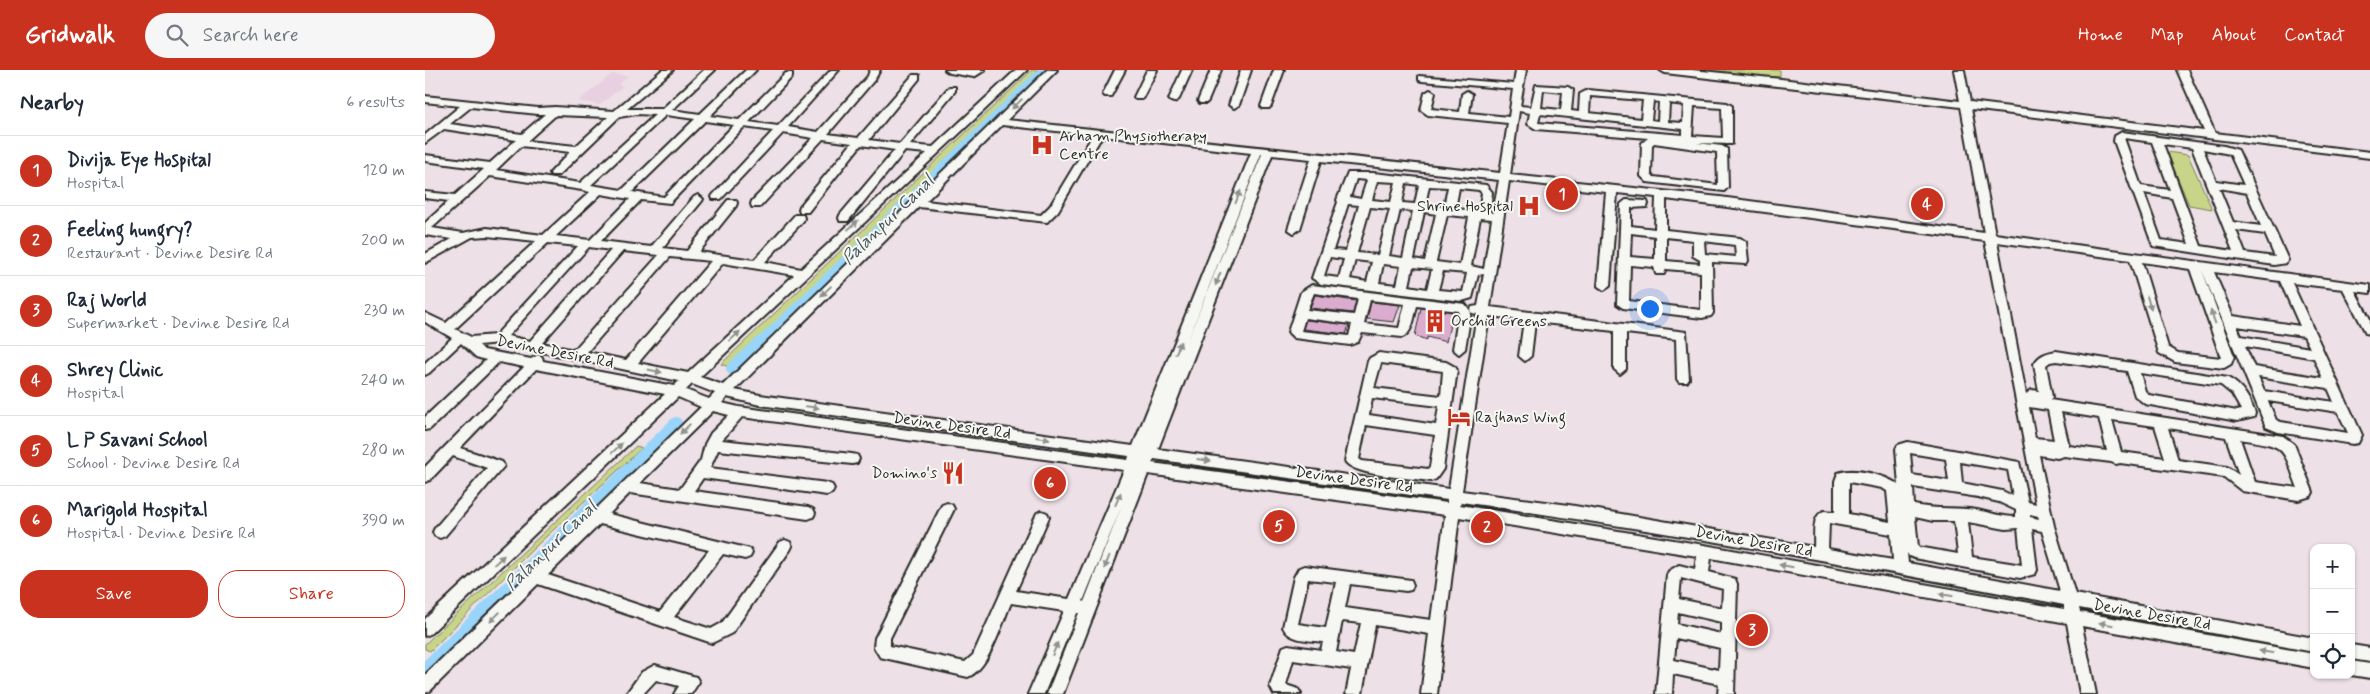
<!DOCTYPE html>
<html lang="en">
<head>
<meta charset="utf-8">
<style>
  body { margin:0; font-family:Mynerve,sans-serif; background:#f6f6f7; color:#1f2937 }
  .controls { position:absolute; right:15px; bottom:15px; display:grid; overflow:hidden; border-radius:10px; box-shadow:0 1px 4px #0004 }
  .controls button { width:45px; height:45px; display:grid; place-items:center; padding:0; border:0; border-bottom:1px solid #e0e1e3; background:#fff; color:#1f2937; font:25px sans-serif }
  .you { position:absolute; left:1224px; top:238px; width:18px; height:18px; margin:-12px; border:4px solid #fff; border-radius:50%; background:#1a73e8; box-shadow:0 0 0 8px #1a73e833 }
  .badge { display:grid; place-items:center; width:32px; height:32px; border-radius:50%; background:#c8321e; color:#fff; font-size:16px; font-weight:700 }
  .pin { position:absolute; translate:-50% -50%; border:2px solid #fff; box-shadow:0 1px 5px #0006 }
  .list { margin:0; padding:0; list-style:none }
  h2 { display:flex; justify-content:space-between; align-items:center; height:65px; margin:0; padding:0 20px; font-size:21px }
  h2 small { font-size:16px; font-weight:400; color:#747a83 }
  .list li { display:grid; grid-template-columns:32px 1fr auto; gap:15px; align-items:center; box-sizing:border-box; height:70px; padding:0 20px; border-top:1px solid #e0e1e3 }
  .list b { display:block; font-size:19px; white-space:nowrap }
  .list p { margin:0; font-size:16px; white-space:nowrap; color:#747a83 }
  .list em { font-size:16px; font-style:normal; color:#747a83 }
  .actions { display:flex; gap:10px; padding:15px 20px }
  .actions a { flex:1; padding:11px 0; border:1px solid #c8321e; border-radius:20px; text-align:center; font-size:18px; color:#c8321e }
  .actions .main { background:#c8321e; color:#fff }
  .icon { flex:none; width:28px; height:28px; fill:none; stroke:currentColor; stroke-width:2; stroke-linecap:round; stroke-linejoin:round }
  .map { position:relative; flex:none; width:1945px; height:624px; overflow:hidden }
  header { display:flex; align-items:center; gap:30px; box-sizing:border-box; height:70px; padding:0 25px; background:#c8321e; color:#fff }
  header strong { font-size:24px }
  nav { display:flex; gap:28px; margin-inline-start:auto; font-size:18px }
  .search { width:350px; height:45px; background:#f6f6f7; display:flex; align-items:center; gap:12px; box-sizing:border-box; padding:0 18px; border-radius:28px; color:#747a83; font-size:19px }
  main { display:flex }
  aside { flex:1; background:#fff }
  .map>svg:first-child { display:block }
  .built { fill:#e8d0e0 }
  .green { fill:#c8d588; stroke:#7a805a }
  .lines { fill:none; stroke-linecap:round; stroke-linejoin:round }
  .canal-far1 { stroke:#99d5fa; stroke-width:9 }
  .canal { stroke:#99d5fa; stroke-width:12 }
  .building { fill:#dbacce; stroke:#2b2b2b }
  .minor-casing { stroke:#2b2b2b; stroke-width:4 }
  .minor { fill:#f6f6f2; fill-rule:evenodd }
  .oneway { fill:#90908e }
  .labels { text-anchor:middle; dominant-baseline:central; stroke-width:4; stroke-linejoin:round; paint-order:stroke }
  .poi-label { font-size:16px; fill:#2b2b2b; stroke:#f6f6f2; text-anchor:start }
  .street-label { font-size:16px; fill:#2b2b2b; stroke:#f6f6f2 }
  .water-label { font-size:18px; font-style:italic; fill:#46565f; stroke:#f6f6f2 }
</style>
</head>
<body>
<header>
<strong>Gridwalk</strong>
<div class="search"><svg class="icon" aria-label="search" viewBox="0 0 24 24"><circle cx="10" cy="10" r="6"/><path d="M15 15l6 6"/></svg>Search here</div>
<nav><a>Home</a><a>Map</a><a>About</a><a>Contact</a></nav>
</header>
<main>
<aside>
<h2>Nearby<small>6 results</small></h2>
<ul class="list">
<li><span class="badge">1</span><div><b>Divija Eye Hospital</b><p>Hospital</p></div><em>120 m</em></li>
<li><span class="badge">2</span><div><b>Feeling hungry?</b><p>Restaurant · Devine Desire Rd</p></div><em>200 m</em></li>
<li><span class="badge">3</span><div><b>Raj World</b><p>Supermarket · Devine Desire Rd</p></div><em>230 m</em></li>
<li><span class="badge">4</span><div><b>Shrey Clinic</b><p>Hospital</p></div><em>240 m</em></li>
<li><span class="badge">5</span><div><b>L P Savani School</b><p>School · Devine Desire Rd</p></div><em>280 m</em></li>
<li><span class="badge">6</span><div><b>Marigold Hospital</b><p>Hospital · Devine Desire Rd</p></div><em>390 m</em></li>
</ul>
<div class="actions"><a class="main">Save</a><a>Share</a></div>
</aside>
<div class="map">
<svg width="1945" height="624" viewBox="0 0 1945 624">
  <rect width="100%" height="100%" fill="#eee0e7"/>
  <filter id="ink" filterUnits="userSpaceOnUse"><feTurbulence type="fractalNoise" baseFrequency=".02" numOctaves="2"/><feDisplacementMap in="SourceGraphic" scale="10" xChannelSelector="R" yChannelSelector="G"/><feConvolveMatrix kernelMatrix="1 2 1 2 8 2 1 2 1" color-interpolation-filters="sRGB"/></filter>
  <g filter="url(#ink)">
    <!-- built -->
    <path class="built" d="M187,4L203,6L193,15L198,16L175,35L153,31Z"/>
    <!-- green -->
    <g class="green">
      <path d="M607,0H615L304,297L296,294Z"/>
      <path d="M1253,0H1355V7L1253,1Z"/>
      <path d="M572,49L313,302L310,301Z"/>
      <path d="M1742,82L1763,85L1787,139L1764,135Z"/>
      <path d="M235,374L239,376L0,611V604Z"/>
      <path d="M211,376L217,378L111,476L5,581L0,579V574Z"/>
    </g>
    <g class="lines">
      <!-- canal-far1 -->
      <path class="canal-far1" d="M333,274L619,0"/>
      <!-- canal -->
      <g class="canal">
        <path d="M307,299L334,273"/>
        <path d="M0,598L251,353"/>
      </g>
    </g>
    <!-- building -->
    <g class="building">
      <path d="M890,225L931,231L928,243L885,238Z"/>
      <path d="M946,232L975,235L969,252L942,249Z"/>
      <path d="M996,238L1028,242L1021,272L1002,267V270L990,266Z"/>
      <path d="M881,250L924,255L921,264L878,259Z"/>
    </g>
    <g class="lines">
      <defs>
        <g id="minor">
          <path d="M237,0H248L202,39H237L279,0H290L247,40L275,44L321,0H331L285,46L314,50L361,3H367V7L324,52L353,56L406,0H414L363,57L393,62L443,6L445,0H455L450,9L403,64L433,68L488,5H494V9L444,70L475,74L524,17H530V21L485,75L508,77L591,0H602L275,307L298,315L622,0H632L582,50L1075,103L1083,53L1003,45L996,40L1000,23L1005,20L1010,23L1006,39L1035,42L1037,24L1042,21L1047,24L1044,43L1084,47L1088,19L997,11L994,10V6L1089,14L1091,0H1101L1095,36L1106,37L1111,15L1143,17L1148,20L1146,41L1154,42L1155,24L1163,20L1302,33L1307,36V74L1272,73L1297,76L1302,79L1303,117L1299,121L1222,112L1216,106L1217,73L1223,68L1111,59L1103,54L1105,43L1094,41L1085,105L1295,127L1559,163L1536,37L1240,3L1235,0H1267L1356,9L1535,31L1529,0H1539L1545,32L1779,61L1752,0H1762L1790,63L1945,82V88L1546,39L1570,164L1945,215V223L1930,221L1945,249V264L1941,263L1918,219L1867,213L1937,365L1933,373L1928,374L1853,362L1841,357L1777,200L1809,286L1806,294L1799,298L1750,292L1734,283L1705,190L1572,172L1601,324L1607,320L1614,321L1609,294C1614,285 1621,283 1631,281L1803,308C1818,316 1824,328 1830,343L1829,347L1812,351L1720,334L1710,326L1702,301L1631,291L1625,292L1621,295L1627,327L1625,330L1858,366L1869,374L1888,422L1886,426L1873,430L1817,421L1799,407L1695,393L1691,394L1686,392L1639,386L1632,388L1614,385L1629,456L1650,524L1889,568V582L1654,538L1655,542L1889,584V598L1657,556L1671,624H1655L1642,553L1286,488L1284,502L1310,509L1312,514L1309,624H1293L1294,614L1248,604L1247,624H1231L1242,505L1244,501L1254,495L1270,499L1272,486L1034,447L1012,624H996L1004,564L950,555L937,624H921L926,599L868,590L861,615L873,619L876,624H849L845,616L858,577L863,575L896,580L898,572C884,570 864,571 858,557L869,507L874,498L879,496L986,510L988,515L986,520L981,521L925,514L920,538L1006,550L1020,445L723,404L638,624H622L654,543H652L619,624H603L639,541L586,533C577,553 564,599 543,607L455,587L449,577L450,568L517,435L522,433L527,435L529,439L465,568V576L540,592L548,585L612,443L617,441L622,443L624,447L591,521L644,529L699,400L317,347L297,370L427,384L432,385L434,389L432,393L427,394L293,380L285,398L402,413L407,415L409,419L407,423L402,425L278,408L269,421L383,437L388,439L390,443L388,447L383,449L205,423L184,444L325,479L327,483L325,487L320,489L298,484L249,547L286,559L297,553L355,472L360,470L365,472L367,476L365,480L307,563L287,573L113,514L5,621L0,623V605L276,337L253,327L5,564L0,566V549L240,324L111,299L35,378L77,392L79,396L20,466L15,468L10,466L8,462L10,458L62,398L28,386L5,410L0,412V397L99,297L74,292L5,359L0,360V347L61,290L51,287L36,273L4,303L0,305V293L27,268L0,252V243L21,253L111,171L62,166L47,167L0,193V184L27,169L0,165V153L24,131L0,128V122L30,125L59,99L0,91V85L65,93L91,70L19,59L0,73V65L35,36L0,32V26L113,38L130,37L189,41ZM1118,20L1138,22L1136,40L1116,38ZM1165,26L1218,30L1216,49L1164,43ZM1228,31L1234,32L1233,51L1226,50ZM1244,33L1259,35L1258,53L1243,52ZM1269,36L1297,38L1298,68L1267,66ZM46,37L113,44H120L97,64L25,54ZM212,44L230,45L155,113L71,100L96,76L145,82L125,103L126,105H134L194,47ZM1115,44L1258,59V65L1113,53ZM131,45L183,47L151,76L102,71ZM241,45L270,49L197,120L166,115ZM280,51L309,55L239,127L207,122ZM577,55L668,65L625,136L616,145L501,131ZM319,57L348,61L288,125L287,127L288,129H296L358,63L388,68L327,131L326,134L327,137H335L398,69L427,73L375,136L374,139L375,142H383L436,75L470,80L415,145L414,148L415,151H423L480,81L502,83L376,199L340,192L378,151L379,148L378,145H370L329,190L274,182L311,136L312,133L311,130H303L262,181L238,178L277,131L278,129L273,125L269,127L226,177L176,171L216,130L245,133ZM677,66L826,83L708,376L335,325L310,320L494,137L622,152L633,141ZM1229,73L1292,82L1293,115L1229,107L1226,105L1227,75ZM836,84H837L761,275ZM847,85L886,89L863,159L869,163L875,159L896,91L1074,110L1068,143L1065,142L1067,122L1061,115L948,103H923L912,130L913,132L887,208L896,214L1037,231L1047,228L1053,205L1059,204L1053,236L1047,237L1045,240L1047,243L1052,244L1024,419L733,379ZM65,106L157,120L165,122L118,165L62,158L38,163L7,158ZM931,109L942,110L936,129L925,127ZM952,111L971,112L966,132L947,130ZM1084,111L1181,122L1173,216L1179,220L1185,216L1192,123L1231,127L1230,159L1206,156V138L1222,137L1223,134L1222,131L1201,130L1196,134L1192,234L1198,238L1277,248L1286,246L1288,243L1287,192L1321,194L1323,191L1321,172L1315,168L1241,160V129L1560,171L1611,434L1603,432L1594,392L1483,372L1473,375L1471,379L1474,415C1460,405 1430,397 1413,403L1410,411V442L1399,441C1386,446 1390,465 1389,477L1144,435L1037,421L1064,246L1099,250L1094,286L1100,291L1106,286L1110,252L1189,261V299L1195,304L1201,299V263L1251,269L1252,309L1254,312H1262L1264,309L1261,262L1065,237ZM981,113L994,115L990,134L977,133ZM1004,116L1023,117L1019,137L1000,135ZM1034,118L1054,120L1057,123L1054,141L1030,139ZM176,124L205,129L165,170L131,166ZM923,134L934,135L921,181L908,180ZM945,137L965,139L953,185L932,183ZM975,140L988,141L978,188L964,186ZM999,142L1011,144L1000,191L989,189ZM1022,145L1044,147L1035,195L1011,192ZM1055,148L1067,149L1059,199L1046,196ZM1206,163L1230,166V189L1205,187ZM1241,167L1268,170V186L1275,190V194L1241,191ZM1279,171L1310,175L1311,187L1280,184ZM123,173L153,176L71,265L46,267L30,259ZM164,177L186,180L105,271L83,266ZM198,181L234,185L149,280L117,273ZM245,187L286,191L201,290L162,282ZM905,187L919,189L914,208L899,206ZM930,190L947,192L942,212L925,209ZM1717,192L1765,199L1796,288L1753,283L1743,277ZM298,193L369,205L263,303L213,293ZM958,194L976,196L972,215L954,213ZM1205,195L1229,197L1231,204H1239L1241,199L1276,202V240L1204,231ZM988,197L1007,199L1002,219L984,216ZM1018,201L1042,203L1038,222L1013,220ZM1789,202L1855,211L1875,256L1808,246ZM1812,256L1879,266L1885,278L1816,266ZM74,273L254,311L249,316L118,291L117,287L113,285L106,289L59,280L54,275ZM1820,276L1889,288L1898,308L1829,297ZM1715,303L1796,315L1807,324L1816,340L1812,341L1724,325L1720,321ZM1833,307L1903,318L1909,332L1839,321ZM267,314L290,323L284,329L261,320ZM302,327L335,335L704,386L703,390L314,337L297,333ZM1843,331L1913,342L1923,363L1856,352L1851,350ZM1604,337L1623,340L1629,370L1610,368ZM288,341L304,345L286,363L280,374L276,390L255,419L215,413ZM1636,342L1674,348L1682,381L1644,376ZM1687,350L1730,356L1740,388L1696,382ZM1743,358L1801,367L1814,405L1802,397L1753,390ZM1815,369C1862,377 1856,374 1873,418L1830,412ZM1485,383L1521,389L1524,411L1487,405ZM729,389L1022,430V433L727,393ZM1535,392L1583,400L1588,426L1577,421L1537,413ZM1424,412L1457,418L1462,421L1465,452L1424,444ZM1488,417L1553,427L1574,432L1591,440V447C1578,447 1566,443 1552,440C1531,437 1512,440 1489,435ZM1036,432C1238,460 1438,497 1639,535V539L1279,475L1035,435ZM697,435L659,532L658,531ZM1605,444L1613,446L1614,449L1605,447ZM1490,447L1508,451H1529L1533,484L1493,477ZM1543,452L1581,459L1593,458L1597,495L1547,487ZM1404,453L1466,464L1468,490L1403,479ZM175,454L284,480L235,542L123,505ZM1607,459L1617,461L1635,521L1483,493L1482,483L1484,486L1489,488L1595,508L1610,504L1612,500ZM1256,508L1298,519L1297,538L1254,529ZM883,509L911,512L901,558L873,554ZM1253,542L1296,552V564L1252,554ZM917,551L936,553L929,585L911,582ZM1251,568L1295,578L1294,600L1249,590Z"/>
          <path d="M520,0H560L549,7L525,3Z"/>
          <path d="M690,0H700L686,26H680L678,24Z"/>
          <path d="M722,0H732L717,29H711L709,27Z"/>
          <path d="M757,0H767L754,29L749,32L746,31L744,29Z"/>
          <path d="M786,0H796L783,31L781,33H775L773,31Z"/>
          <path d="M816,0H826L814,35L809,38L804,35Z"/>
          <path d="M849,0H859L846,36L844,38H838L836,36Z"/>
          <path d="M1697,62L1799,76L1813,80L1863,190L1861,193L1849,195L1728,176L1689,71L1690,66ZM1699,68L1727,72L1745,120L1716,116ZM1738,74L1767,78L1808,181L1776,176ZM1778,79L1805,84L1819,115L1791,111ZM1794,118L1822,123L1836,156L1808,152ZM1719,123L1747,128L1764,174L1736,170ZM1811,160L1840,164L1850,187L1820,183Z"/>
          <path d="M887,215L1040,234L1046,242L1040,279L1034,284L1028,279L1034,241L992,236C989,246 988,264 977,267L937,263L933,272L925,275L869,268L863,262L876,222ZM889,223L933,229L929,245L882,240ZM945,230L980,234L974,258L939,254ZM880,248L927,254L924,266L876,261Z"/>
          <path d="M954,283L1021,292L1030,297L1032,300L1018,399L1011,409L1006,411C988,408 928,406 920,391L943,291L945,288ZM956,293L1018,301L1016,326L949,318ZM947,328L1014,336L1011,355L944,345ZM941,355L1010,365L1005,397L1003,399L937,391L934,389Z"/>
          <path d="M1926,575L1945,578V592L1926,589Z"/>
          <path d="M1926,591L1945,594V608L1926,605Z"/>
          <path d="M230,595L271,607L274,612L266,624H249L254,616L231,610L218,624H201L217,602Z"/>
        </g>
      </defs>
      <!-- minor casing -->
      <use href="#minor" class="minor-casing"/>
      <!-- minor -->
      <use href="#minor" class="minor"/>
    </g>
    <!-- one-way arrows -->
    <defs><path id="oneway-solid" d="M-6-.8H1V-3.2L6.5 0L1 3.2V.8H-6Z" transform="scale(1.25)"/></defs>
    <g class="oneway">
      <use href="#oneway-solid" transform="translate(592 34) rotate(136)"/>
      <use href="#oneway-solid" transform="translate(813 127) rotate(-68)"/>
      <use href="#oneway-solid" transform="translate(428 155) rotate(-43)"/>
      <use href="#oneway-solid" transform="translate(793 209) rotate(111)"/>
      <use href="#oneway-solid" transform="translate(401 221) rotate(136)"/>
      <use href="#oneway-solid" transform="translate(1724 233) rotate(74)"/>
      <use href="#oneway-solid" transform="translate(1788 247) rotate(-110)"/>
      <use href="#oneway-solid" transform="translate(310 266) rotate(-43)"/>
      <use href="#oneway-solid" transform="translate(753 278) rotate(-68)"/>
      <use href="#oneway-solid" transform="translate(230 301) rotate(12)"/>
      <use href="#oneway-solid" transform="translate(387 337) rotate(8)"/>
      <use href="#oneway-solid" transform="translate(260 359) rotate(135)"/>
      <use href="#oneway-solid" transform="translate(618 368) rotate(8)"/>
      <use href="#oneway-solid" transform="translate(192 378) rotate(-43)"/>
      <use href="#oneway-solid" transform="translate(779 390) rotate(8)"/>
      <use href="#oneway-solid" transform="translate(693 429) rotate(-67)"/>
      <use href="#oneway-solid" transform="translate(74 490) rotate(-43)"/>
      <use href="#oneway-solid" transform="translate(682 492) rotate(111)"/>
      <use href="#oneway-solid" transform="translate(1361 496) rotate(-170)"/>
      <use href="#oneway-solid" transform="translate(1521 525) rotate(-170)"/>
      <use href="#oneway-solid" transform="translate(70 547) rotate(135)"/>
      <use href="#oneway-solid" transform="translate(1681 554) rotate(-170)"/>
      <use href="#oneway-solid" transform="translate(630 579) rotate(-67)"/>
      <use href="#oneway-solid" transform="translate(1841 582) rotate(-170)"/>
    </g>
  </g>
  <!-- icons -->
  <defs>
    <symbol id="hospital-bare" viewBox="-9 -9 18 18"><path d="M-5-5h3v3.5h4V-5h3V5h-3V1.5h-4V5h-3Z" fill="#c8321e" stroke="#f6f6f2" stroke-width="2.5" paint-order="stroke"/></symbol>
    <symbol id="building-bare" viewBox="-9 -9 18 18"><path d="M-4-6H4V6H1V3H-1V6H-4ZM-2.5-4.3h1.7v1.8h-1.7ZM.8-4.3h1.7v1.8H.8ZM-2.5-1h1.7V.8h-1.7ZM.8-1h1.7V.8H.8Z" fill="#c8321e" stroke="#f6f6f2" stroke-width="2.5" paint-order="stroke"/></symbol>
    <symbol id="hotel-bare" viewBox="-9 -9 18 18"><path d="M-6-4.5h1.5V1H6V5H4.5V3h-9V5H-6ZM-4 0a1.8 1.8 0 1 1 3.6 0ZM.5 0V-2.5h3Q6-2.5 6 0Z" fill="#c8321e" stroke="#f6f6f2" stroke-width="2.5" paint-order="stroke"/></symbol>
    <symbol id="restaurant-bare" viewBox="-9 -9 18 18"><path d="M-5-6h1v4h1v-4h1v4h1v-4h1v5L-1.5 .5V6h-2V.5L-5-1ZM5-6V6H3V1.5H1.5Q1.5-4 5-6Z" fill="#c8321e" stroke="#f6f6f2" stroke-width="2.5" paint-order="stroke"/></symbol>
  </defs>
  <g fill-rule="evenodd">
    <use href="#hospital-bare" x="601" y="59" width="32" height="32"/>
    <use href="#hospital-bare" x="1088" y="120" width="32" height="32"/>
    <use href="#building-bare" x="994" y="235" width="32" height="32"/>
    <use href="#hotel-bare" x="1018" y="331" width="32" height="32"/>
    <use href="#restaurant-bare" x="512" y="387" width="32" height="32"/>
  </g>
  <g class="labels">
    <!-- poi labels -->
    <g class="poi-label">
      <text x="634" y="66">Arham Physiotherapy<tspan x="634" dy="18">Centre</tspan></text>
      <text x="1088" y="136" text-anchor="end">Shrine Hospital</text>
      <text x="1026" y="251">Orchid Greens</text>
      <text x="1050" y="347">Rajhans Wing</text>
      <text x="512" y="403" text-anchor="end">Domino's</text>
    </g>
    <!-- street labels -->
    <g class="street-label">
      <text transform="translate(130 282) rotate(11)">Devine Desire Rd</text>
      <text transform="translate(527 356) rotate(8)">Devine Desire Rd</text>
      <text transform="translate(929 410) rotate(8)">Devine Desire Rd</text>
      <text transform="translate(1329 472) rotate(10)">Devine Desire Rd</text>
      <text transform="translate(1727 545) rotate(10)">Devine Desire Rd</text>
    </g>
    <!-- water labels -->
    <g class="water-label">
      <text transform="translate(463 150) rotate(-44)">Palanpur Canal</text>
      <text transform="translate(126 476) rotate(-44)">Palanpur Canal</text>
    </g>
  </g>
</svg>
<div class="controls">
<button>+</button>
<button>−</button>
<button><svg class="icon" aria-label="locate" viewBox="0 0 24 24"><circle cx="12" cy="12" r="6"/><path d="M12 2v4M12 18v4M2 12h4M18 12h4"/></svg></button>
</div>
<div class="you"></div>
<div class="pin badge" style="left:1137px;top:124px">1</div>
<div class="pin badge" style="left:1062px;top:457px">2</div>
<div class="pin badge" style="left:1327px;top:560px">3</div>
<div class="pin badge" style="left:1502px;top:134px">4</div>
<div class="pin badge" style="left:854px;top:456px">5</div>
<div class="pin badge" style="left:625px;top:413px">6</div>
</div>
</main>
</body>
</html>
